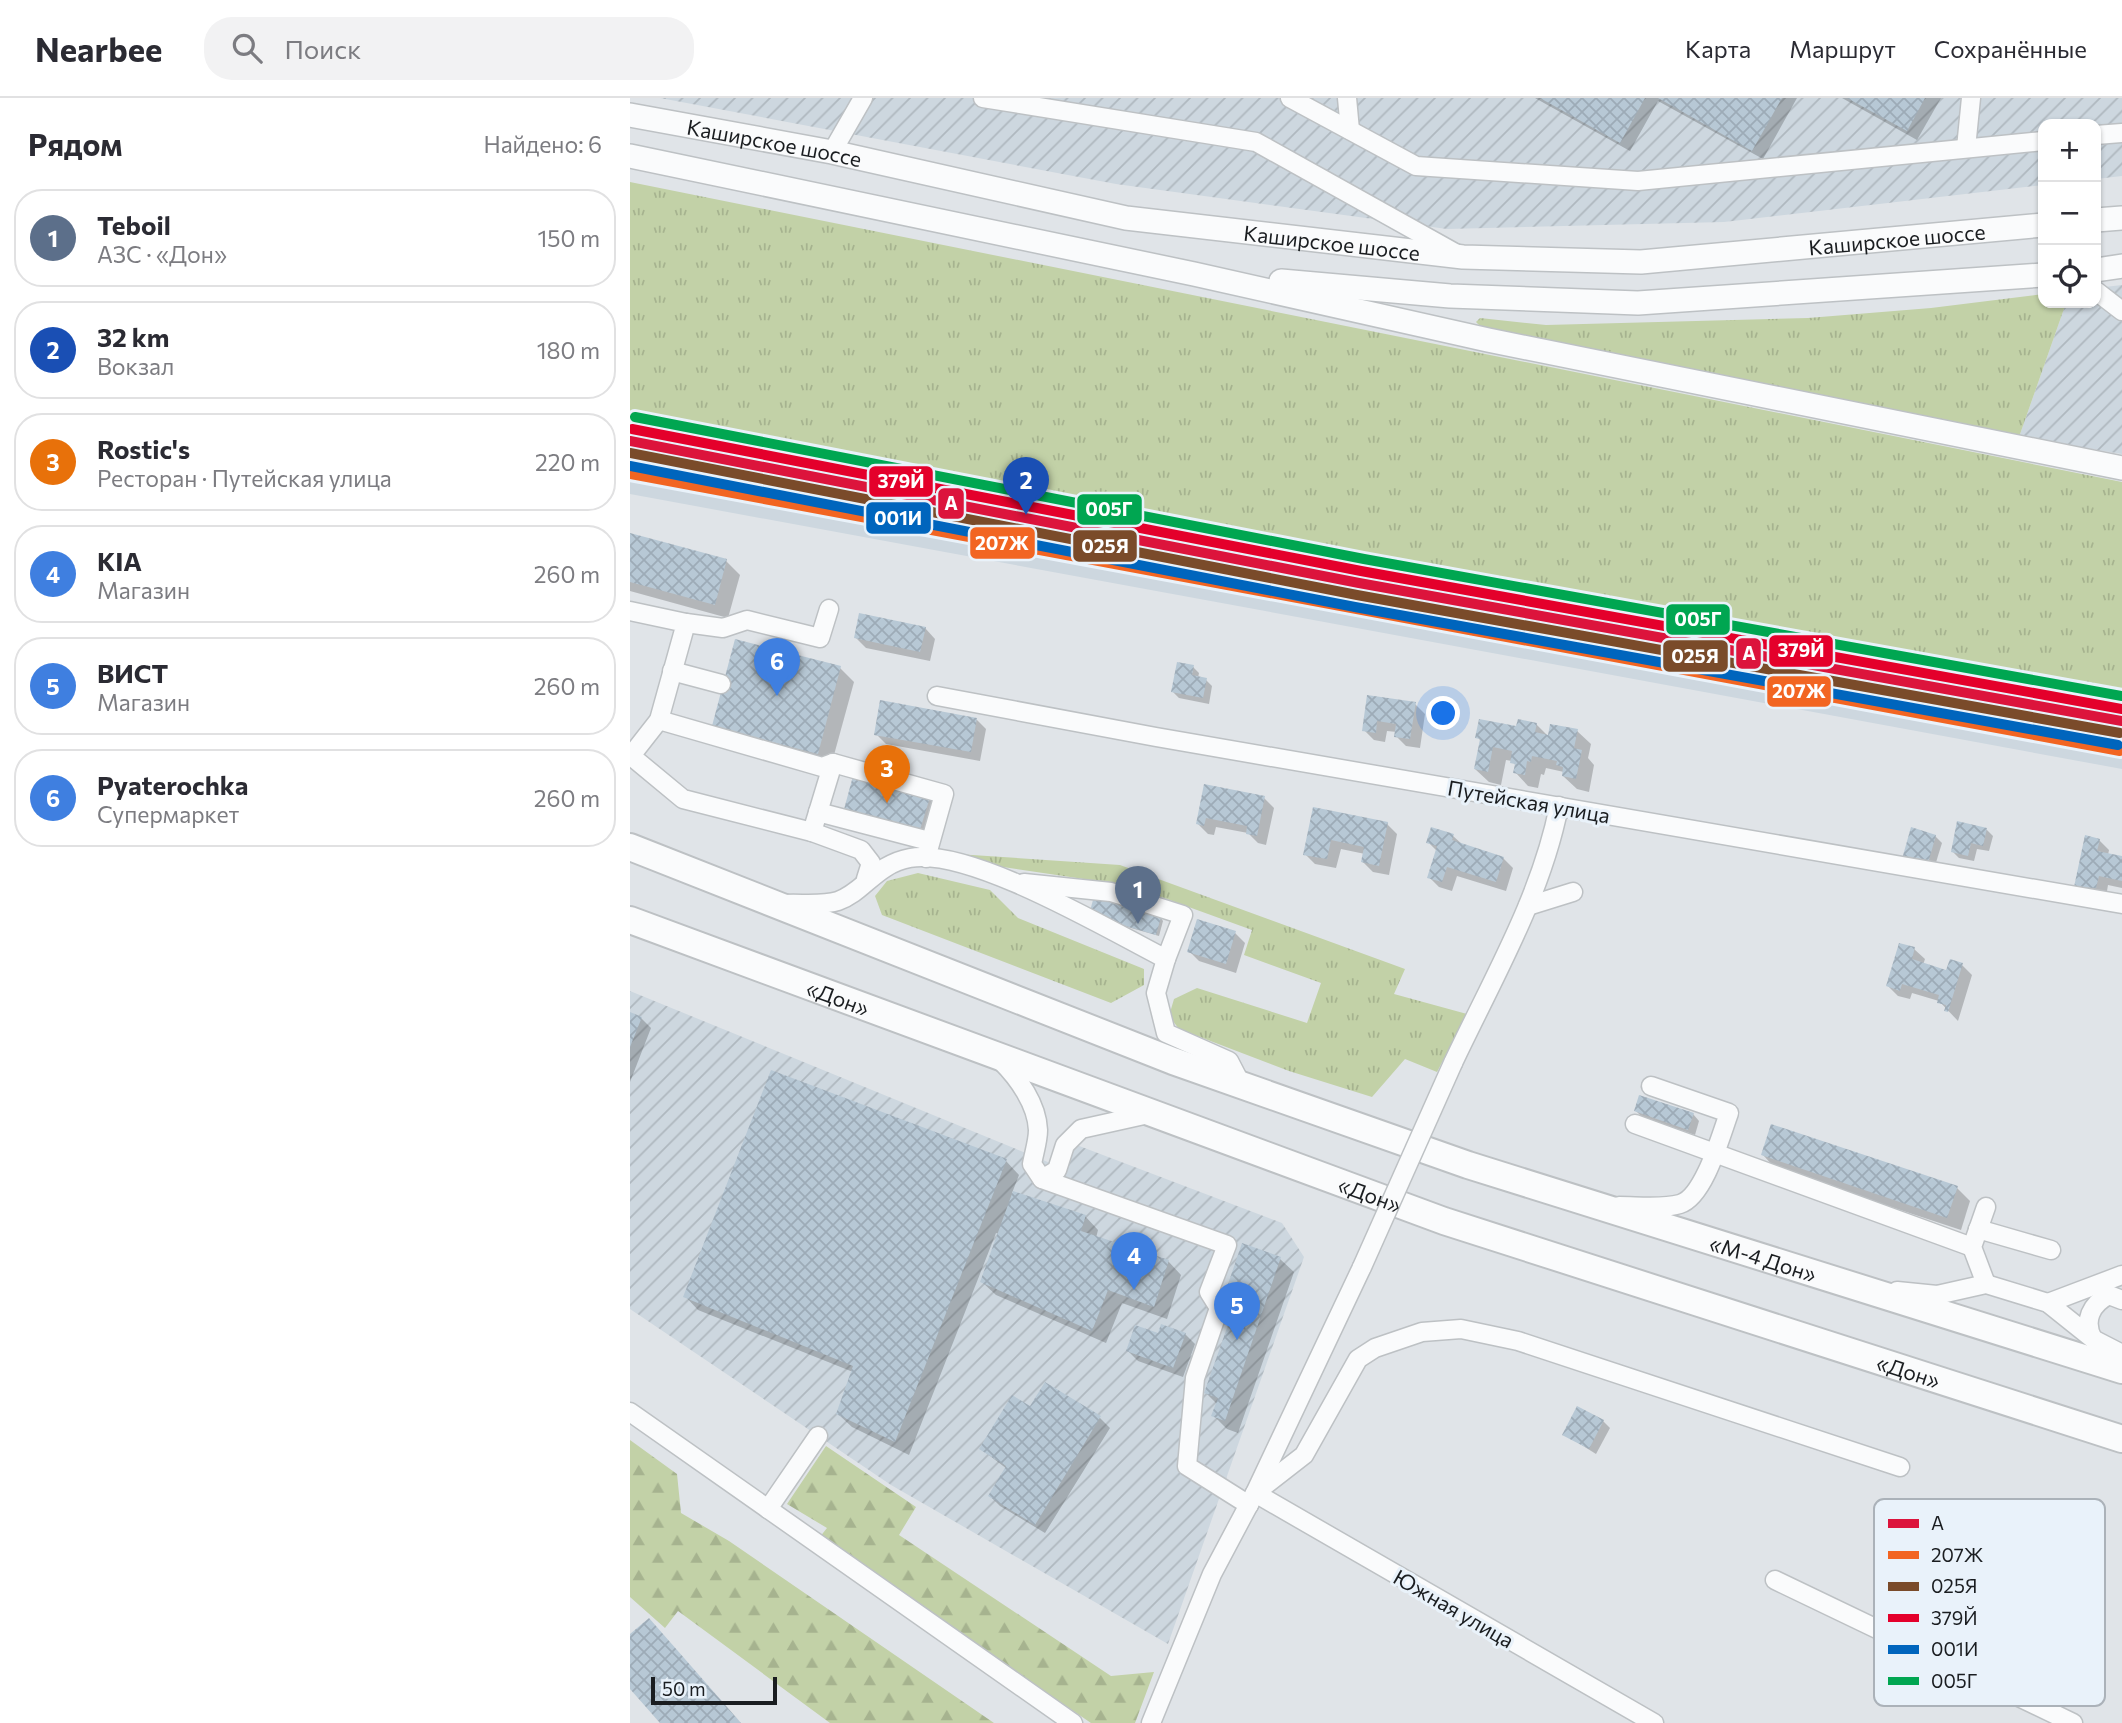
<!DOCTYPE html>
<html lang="ru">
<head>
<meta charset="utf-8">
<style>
  body { margin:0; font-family:Commissioner,sans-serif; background:#f2f2f3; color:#2b2b33 }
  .controls { position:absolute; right:21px; top:21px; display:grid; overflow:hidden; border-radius:14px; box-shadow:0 2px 5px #0004 }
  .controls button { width:63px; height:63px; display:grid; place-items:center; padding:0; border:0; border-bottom:2px solid #e1e1e2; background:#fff; color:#2b2b33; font:35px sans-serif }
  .scale { position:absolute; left:21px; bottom:18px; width:126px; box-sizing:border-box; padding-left:7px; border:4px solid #1a1d20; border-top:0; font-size:19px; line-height:24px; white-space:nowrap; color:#1a1d20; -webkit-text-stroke:5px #e9f2fa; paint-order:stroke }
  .you { position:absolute; left:814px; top:616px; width:24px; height:24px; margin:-18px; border:5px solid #fff; border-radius:50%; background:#1a73e8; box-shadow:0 0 0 10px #1a73e833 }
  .badge { display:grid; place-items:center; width:46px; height:46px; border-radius:50%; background:#5f6366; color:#fff; font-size:23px; font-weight:700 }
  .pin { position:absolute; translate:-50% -58px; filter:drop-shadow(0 2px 4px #0008) }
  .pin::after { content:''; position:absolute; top:37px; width:24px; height:21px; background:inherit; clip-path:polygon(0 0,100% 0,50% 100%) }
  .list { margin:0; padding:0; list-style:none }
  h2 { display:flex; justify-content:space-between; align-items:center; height:91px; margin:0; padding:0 28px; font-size:30px }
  h2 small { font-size:23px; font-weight:400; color:#7c7c81 }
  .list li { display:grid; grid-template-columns:46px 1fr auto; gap:21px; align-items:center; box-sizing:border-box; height:98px; margin:0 14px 14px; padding:0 14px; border:2px solid #e1e1e2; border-radius:28px }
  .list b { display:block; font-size:26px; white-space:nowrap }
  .list p { margin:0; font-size:23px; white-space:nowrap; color:#7c7c81 }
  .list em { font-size:23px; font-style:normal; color:#7c7c81 }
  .icon { flex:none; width:38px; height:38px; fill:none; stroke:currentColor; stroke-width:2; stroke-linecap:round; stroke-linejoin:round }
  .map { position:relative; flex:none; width:1492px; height:1625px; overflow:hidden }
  header { display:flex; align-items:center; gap:42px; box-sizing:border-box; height:98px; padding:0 35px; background:#fff; border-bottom:2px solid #e1e1e2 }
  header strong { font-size:33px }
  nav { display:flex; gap:38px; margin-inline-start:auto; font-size:24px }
  .search { width:490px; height:63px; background:#f2f2f3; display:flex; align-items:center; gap:18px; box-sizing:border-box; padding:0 24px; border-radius:28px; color:#7c7c81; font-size:26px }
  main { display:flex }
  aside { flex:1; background:#fff }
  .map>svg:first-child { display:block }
  .built { fill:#cdd7df }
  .industrial { fill:url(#industrial-furrows) }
  .grass { fill:url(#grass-tufts) }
  .forest { fill:url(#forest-firs) }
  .shadow { fill:#0003 }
  .building { fill:url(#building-cross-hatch) }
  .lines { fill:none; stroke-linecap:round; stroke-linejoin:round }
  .minor-casing { stroke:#bdc1c4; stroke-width:21 }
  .major-casing { stroke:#bdc1c4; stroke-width:26 }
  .highway-casing { stroke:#bdc1c4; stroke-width:30 }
  .minor { stroke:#fafbfc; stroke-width:18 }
  .major { stroke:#fafbfc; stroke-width:23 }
  .highway { stroke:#fafbfc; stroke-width:26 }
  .minor-bridge-casing { stroke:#bdc1c4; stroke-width:21; stroke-linecap:butt }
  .minor-bridge { stroke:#fafbfc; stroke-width:18 }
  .rail-1-casing { stroke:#e9f2fa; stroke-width:16 }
  .rail-2-casing { stroke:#e9f2fa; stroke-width:16 }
  .rail-3-casing { stroke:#e9f2fa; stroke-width:16 }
  .rail-4-casing { stroke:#e9f2fa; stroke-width:16 }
  .rail-5-casing { stroke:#e9f2fa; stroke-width:16 }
  .rail-6-casing { stroke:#e9f2fa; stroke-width:16 }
  .rail-1 { stroke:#dc143c; stroke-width:10 }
  .rail-2 { stroke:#f26522; stroke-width:10 }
  .rail-3 { stroke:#7a4b2a; stroke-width:10 }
  .rail-4 { stroke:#e4002b; stroke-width:10 }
  .rail-5 { stroke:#0065bd; stroke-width:10 }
  .rail-6 { stroke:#00a651; stroke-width:10 }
  .labels { text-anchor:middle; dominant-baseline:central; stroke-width:6; stroke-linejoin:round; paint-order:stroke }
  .street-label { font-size:21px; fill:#1a1d20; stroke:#e9f2fa }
  .key { fill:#e9f2fa; stroke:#abb2b9; stroke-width:2 }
  .key-label { font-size:19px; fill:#1a1d20 }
  .line-badge { stroke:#e9f2fa; stroke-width:2.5 }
  .badge-label { font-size:19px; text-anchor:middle; font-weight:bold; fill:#fff }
</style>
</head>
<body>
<header>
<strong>Nearbee</strong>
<div class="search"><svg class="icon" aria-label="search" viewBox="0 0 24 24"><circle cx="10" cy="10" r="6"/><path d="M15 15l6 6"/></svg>Поиск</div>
<nav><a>Карта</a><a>Маршрут</a><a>Сохранённые</a></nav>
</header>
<main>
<aside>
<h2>Рядом<small>Найдено: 6</small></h2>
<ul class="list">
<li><span class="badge" style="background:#5c6f8a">1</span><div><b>Teboil</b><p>АЗС · «Дон»</p></div><em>150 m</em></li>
<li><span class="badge" style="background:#1a4fb4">2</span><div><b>32 km</b><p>Вокзал</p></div><em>180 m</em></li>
<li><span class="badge" style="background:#e8710a">3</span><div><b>Rostic's</b><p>Ресторан · Путейская улица</p></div><em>220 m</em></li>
<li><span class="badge" style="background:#3f7fe0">4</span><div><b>KIA</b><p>Магазин</p></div><em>260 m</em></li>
<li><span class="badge" style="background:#3f7fe0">5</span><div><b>ВИСТ</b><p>Магазин</p></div><em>260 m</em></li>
<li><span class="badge" style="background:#3f7fe0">6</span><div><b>Pyaterochka</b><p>Супермаркет</p></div><em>260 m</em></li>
</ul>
</aside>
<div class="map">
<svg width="1492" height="1625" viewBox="0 0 1492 1625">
  <defs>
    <pattern id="industrial-furrows" width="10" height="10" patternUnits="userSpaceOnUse" patternTransform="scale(1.75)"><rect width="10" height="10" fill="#cdd7df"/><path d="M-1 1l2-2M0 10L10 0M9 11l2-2" fill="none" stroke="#afb8bf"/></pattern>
    <pattern id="grass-tufts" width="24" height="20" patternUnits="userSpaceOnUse" patternTransform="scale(1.75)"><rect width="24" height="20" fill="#c2d1a7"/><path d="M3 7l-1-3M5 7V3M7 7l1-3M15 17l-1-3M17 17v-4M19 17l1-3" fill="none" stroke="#a6b38f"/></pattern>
    <pattern id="forest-firs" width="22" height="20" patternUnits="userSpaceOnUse" patternTransform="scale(1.75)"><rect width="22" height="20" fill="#c2d1a7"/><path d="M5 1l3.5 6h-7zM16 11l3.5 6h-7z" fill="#a6b38f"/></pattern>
    <pattern id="building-cross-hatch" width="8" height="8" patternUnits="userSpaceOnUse" patternTransform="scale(1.75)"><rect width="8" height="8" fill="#b7c8d5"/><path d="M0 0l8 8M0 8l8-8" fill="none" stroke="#9dabb7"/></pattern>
  </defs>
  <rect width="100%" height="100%" fill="#e0e4e8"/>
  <!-- built -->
  <path class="built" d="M0,330L1492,606V671L0,396Z"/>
  <!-- industrial -->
  <g class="industrial">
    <path d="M30,0H1492V78L1466,81V26H1413V87L1094,124L817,131L486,86Z"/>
    <path d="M1492,187V356L1389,339L1436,205H1466V190Z"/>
    <path d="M0,893L430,1069L444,1046L652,1125L674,1159L538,1546L261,1387L0,1211Z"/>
  </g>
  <!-- grass -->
  <g class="grass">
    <path d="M0,84L1492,384V606L0,330Z"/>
    <path d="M1413,196V205H1436L1389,339L850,228L846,224L850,220L916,227L1178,220L1301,210Z"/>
    <path d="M327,756L490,767L775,871L764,896L837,916L807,974L775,961L742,999L659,973L549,931L539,918L544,901L567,890L677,925L691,885L614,857L622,832L501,788L326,762Z"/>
    <path d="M288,775L360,792L388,820L514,871V887L481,905L252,817L245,798L257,783Z"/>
  </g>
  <!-- forest -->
  <g class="forest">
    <path d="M0,1342L47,1376L51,1415L99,1443L364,1625H200L48,1513L35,1530L0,1499Z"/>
    <path d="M196,1348L286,1409L269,1437L481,1578L524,1574L505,1625H461L189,1440L197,1430L157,1406Z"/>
  </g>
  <!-- shadow -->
  <g class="shadow">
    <path d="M905,0H1167L1133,61L1028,3L1000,53Z"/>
    <path d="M1212,0H1311L1287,42Z"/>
    <path d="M0,437L96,463L110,477L98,520L0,493Z"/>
    <path d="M295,530L305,541L300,563L236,550L226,540Z"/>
    <path d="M563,569L569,575L568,580L576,582L582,588L579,606L549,600L543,594Z"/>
    <path d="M210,570L224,584L201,668L98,641L84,628Z"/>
    <path d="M739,599L785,606L795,616L790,650L776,648L766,638L767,634L757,633L755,644L744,642L734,632Z"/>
    <path d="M346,621L356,631L350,663L256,646L246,636Z"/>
    <path d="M906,626L920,640L947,633L961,646L958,660L964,667L959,694L947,691L933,678L934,674L916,670L914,677L911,676L908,690L898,688L885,674L886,668L882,663L876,662L871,687L859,684L845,671L851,643L847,639Z"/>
    <path d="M576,688L634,700L644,710L636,747L628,745L618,735L586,729L584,737L578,736L568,726Z"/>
    <path d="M300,697L310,707L299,744L225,725Z"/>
    <path d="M684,711L757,726L767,736L759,777L743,774L733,764L735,756L711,751L706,770L685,766L675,756Z"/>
    <path d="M1356,731L1363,738L1359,753L1347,751L1344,763L1329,760L1323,754Z"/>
    <path d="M823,738L833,747L873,760L883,770L876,793L827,778L822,793L809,789L799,779L807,753L798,744Z"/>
    <path d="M1305,738L1312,745L1303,774L1280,767Z"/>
    <path d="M1469,742L1479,752L1478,757L1492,760V790L1478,787L1476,799L1456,798L1446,788Z"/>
    <path d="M463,819L531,820L533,823L529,838Z"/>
    <path d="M605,835L615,845L606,875L569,863L559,853Z"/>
    <path d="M1284,851L1295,861L1293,867L1318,874L1332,867L1342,877L1328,923L1309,903L1282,895L1280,901L1268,898L1258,888Z"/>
    <path d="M0,916L11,920L21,930L0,984Z"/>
    <path d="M1006,1013L1063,1016L1069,1023L1065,1037L1012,1019Z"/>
    <path d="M1133,1057L1327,1090L1340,1103L1331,1132L1146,1071Z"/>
    <path d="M376,1063L389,1077L382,1095L455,1118L468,1132L466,1140L538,1163L551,1177L537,1221L492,1205L476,1245L366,1197L352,1184L369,1136L366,1135L279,1357L222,1329L208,1316L223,1274L68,1212L55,1198Z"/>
    <path d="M650,1161L664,1174L608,1335L597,1331L583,1317L587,1306L576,1295L610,1196L600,1185Z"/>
    <path d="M555,1236L565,1246L553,1279L508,1263L498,1253L529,1238Z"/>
    <path d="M415,1286L470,1320L480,1330L415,1435L370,1408L360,1398L377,1371L351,1351L401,1310Z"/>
    <path d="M973,1323L980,1330L966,1356L934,1336Z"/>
  </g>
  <!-- building -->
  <g class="building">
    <path d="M910,0H1015L990,45Z"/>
    <path d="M1028,0H1152L1122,53Z"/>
    <path d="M1217,0H1295L1277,33Z"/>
    <path d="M0,435L97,461L85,507L0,484Z"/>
    <path d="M229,515L296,529L290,554L224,540Z"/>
    <path d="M105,541L211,568L188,656L82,628Z"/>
    <path d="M547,564L564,567L562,577L577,580L573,600L541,594Z"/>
    <path d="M737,597L786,604L780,641L764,639L766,626L747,623L746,635L732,633Z"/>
    <path d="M250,602L347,620L341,654L244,637Z"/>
    <path d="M849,621L886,628L888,621L907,625L905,634L918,637L920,626L948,631L944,650L952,652L946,681L932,678L933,669L926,667L927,663L902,658L901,664L897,663L895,677L883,675L885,666L880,665L882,653L863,649L858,674L844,671L850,641L845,640Z"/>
    <path d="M223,678L301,696L289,735L213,715Z"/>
    <path d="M574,686L635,698L627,738L616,736L617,728L576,720L574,728L566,726Z"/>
    <path d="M683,709L758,724L749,768L731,764L734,749L701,742L697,761L673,757Z"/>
    <path d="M1327,723L1357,730L1353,748L1341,745L1338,758L1321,754Z"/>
    <path d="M801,729L824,736L822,742L874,759L866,784L817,769L812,784L797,780L807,748L796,745Z"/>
    <path d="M1281,729L1306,737L1297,769L1272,761Z"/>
    <path d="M1455,737L1470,741L1467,753L1492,758V783L1469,778L1466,790L1444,789Z"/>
    <path d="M464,798L531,819L526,837L459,817Z"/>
    <path d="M567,821L606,833L596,866L557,854Z"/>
    <path d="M1269,845L1285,849L1282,861L1316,872L1320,861L1333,865L1318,914L1314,913L1316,907L1307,905L1309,897L1272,886L1270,893L1256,888Z"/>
    <path d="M0,914L12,919L0,949Z"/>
    <path d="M141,972L377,1061L265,1344L206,1316L223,1268L53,1199Z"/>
    <path d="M1009,997L1064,1015L1058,1032L1004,1013Z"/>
    <path d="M1141,1026L1328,1088L1317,1120L1131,1057Z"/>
    <path d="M383,1093L456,1117L451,1133L539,1162L524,1209L478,1192L462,1233L350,1184Z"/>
    <path d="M612,1145L651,1159L595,1323L581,1318L588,1300L574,1295L611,1190L598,1186Z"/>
    <path d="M531,1226L556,1235L543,1270L496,1253L505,1227L528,1235Z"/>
    <path d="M415,1284L471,1318L405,1427L358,1398L376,1368L349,1351L382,1297L400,1308Z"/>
    <path d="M947,1308L974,1322L959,1351L932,1337Z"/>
    <path d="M19,1520L111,1625H30L0,1591V1536Z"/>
  </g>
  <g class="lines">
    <defs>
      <g id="minor">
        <path d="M353,0L626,44L827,156"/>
        <path d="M660,0L786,68L1008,83L1413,43"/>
        <path d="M717,0L720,32"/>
        <path d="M1466,37L1492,35"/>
        <path d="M1336,50L1341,0"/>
        <path d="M202,54L233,0"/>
        <path d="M1466,193L1492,213"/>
        <path d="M0,513L56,525L29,622L0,659"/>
        <path d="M56,525L93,530L117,522L190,540L199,511"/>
        <path d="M42,573L91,586"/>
        <path d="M307,598L526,639L1492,806"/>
        <path d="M29,622L192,669L203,665L314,696L296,760"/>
        <path d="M1,658L53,701L182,734"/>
        <path d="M203,665L182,734L231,752L241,765L236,781"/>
        <path d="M188,714L299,743"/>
        <path d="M394,785L481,794L553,817L536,861"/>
        <path d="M154,806C171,805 193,808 208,803C234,794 246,766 280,760C340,749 479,832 536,861L526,895L536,935L599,963L612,988"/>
        <path d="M898,808L943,794"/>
        <path d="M371,963C388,980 407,1006 408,1032C408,1043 404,1055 402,1066L412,1081L597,1147L579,1194L589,1210L565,1280L557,1368L619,1407"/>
        <path d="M823,965C862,882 911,799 929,708"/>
        <path d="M1005,1026L1342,1149"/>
        <path d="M412,1081L427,1072L435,1047L451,1031L523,1015"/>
        <path d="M989,1108C1008,1108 1032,1111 1050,1106C1074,1099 1091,1037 1099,1015L1021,988"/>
        <path d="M1348,1131L1421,1152"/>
        <path d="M1356,1186L1342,1149L1356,1109"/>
        <path d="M1267,1193L1307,1197L1356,1186L1418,1205L1463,1241L1492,1256"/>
        <path d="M1418,1205L1492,1177"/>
        <path d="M1463,1241C1453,1223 1461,1206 1479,1197L1492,1202"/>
        <path d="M0,1314L443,1625"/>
        <path d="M138,1411L188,1338"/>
        <path d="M1145,1482L1443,1625"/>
        <path d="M521,1625L582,1476L625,1395L732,1169"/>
        <path d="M1024,1625L625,1395L674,1357L728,1261L745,1250L792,1234L831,1231L888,1243L1270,1369"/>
      </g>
      <g id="major">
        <path id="s1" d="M0,17L202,54L496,120L833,159L1011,164L1413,127"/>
        <path d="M0,58L564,176L858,242L1492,370"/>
        <path d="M1466,122L1492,120"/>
        <path d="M1466,172L1492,168"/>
        <path d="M651,183L820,198L1008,205L1413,177"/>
      </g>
      <g id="highway">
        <path id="s2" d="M0,749L543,963L838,1067L1492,1272"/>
        <path id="s3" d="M0,822L814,1123L1492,1341"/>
      </g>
    </defs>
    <!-- minor casing -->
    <use href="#minor" class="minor-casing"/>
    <!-- major casing -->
    <use href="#major" class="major-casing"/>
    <!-- highway casing -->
    <use href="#highway" class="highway-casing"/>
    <!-- minor -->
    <use href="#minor" class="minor"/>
    <!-- major -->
    <use href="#major" class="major"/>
    <!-- highway -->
    <use href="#highway" class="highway"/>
    <defs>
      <path id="minor-bridge" d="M732,1169L823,965"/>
    </defs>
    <!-- minor-bridge casing -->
    <use href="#minor-bridge" class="minor-bridge-casing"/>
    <!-- minor-bridge -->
    <use href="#minor-bridge" class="minor-bridge"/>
    <defs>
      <path id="rail-1" d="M0,343L729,485L1492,623"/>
      <path id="rail-2" d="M0,376L1490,653"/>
      <path id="rail-3" d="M0,355L727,497L1490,635"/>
      <path id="rail-4" d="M2,331L731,473L1492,611"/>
      <path id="rail-5" d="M0,368L725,509L1488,647"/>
      <path id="rail-6" d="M5,319L734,461L1492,598"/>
    </defs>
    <!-- rail-1 casing -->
    <use href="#rail-1" class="rail-1-casing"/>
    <!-- rail-2 casing -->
    <use href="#rail-2" class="rail-2-casing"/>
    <!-- rail-3 casing -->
    <use href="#rail-3" class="rail-3-casing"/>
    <!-- rail-4 casing -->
    <use href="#rail-4" class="rail-4-casing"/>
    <!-- rail-5 casing -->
    <use href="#rail-5" class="rail-5-casing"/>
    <!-- rail-6 casing -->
    <use href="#rail-6" class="rail-6-casing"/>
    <!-- rail-1 -->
    <use href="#rail-1" class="rail-1"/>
    <!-- rail-2 -->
    <use href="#rail-2" class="rail-2"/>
    <!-- rail-3 -->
    <use href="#rail-3" class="rail-3"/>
    <!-- rail-4 -->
    <use href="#rail-4" class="rail-4"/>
    <!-- rail-5 -->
    <use href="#rail-5" class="rail-5"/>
    <!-- rail-6 -->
    <use href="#rail-6" class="rail-6"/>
  </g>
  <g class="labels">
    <!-- street labels -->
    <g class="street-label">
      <text stroke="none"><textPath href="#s1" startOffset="147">Каширское шоссе</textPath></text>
      <text stroke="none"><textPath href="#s1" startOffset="1281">Каширское шоссе</textPath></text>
      <text stroke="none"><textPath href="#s1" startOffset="714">Каширское шоссе</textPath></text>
      <text transform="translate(899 703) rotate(10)">Путейская улица</text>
      <text stroke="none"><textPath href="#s3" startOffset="222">«Дон»</textPath></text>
      <text stroke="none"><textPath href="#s3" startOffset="789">«Дон»</textPath></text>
      <text stroke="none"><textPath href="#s2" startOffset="1206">«М-4 Дон»</textPath></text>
      <text stroke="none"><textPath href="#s3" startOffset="1356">«Дон»</textPath></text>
      <text transform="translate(824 1510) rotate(30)">Южная улица</text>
    </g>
  </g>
  <!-- legend -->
  <rect x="1244" y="1401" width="231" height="207" rx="10" class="key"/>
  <rect x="1258" y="1421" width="31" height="9" fill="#dc143c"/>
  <rect x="1258" y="1453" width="31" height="8" fill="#f26522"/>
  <rect x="1258" y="1484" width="31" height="9" fill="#7a4b2a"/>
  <rect x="1258" y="1516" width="31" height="8" fill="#e4002b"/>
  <rect x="1258" y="1547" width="31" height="9" fill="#0065bd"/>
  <rect x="1258" y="1579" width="31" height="8" fill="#00a651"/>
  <g class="key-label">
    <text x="1301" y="1432">A</text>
    <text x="1301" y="1464">207Ж</text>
    <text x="1301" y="1495">025Я</text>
    <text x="1301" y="1527">379Й</text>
    <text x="1301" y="1558">001И</text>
    <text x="1301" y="1590">005Г</text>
  </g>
  <g class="line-badge">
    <rect x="238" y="367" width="66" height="33" rx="7" fill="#e4002b"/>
    <rect x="307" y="389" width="28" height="33" rx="7" fill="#dc143c"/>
    <rect x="446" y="395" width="67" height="33" rx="7" fill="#00a651"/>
    <rect x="235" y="403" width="67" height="34" rx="7" fill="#0065bd"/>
    <rect x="339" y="428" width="67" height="34" rx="7" fill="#f26522"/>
    <rect x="442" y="431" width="66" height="34" rx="7" fill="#7a4b2a"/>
    <rect x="1035" y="505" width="66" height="33" rx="7" fill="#00a651"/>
    <rect x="1138" y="536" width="66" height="34" rx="7" fill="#e4002b"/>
    <rect x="1105" y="539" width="27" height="33" rx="7" fill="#dc143c"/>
    <rect x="1032" y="541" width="67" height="34" rx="7" fill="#7a4b2a"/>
    <rect x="1136" y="577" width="66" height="33" rx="7" fill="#f26522"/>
  </g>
  <g class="badge-label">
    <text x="271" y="390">379Й</text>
    <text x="321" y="412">A</text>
    <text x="479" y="418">005Г</text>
    <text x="268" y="427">001И</text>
    <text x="372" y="452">207Ж</text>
    <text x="475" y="455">025Я</text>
    <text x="1068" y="528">005Г</text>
    <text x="1171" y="559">379Й</text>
    <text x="1119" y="562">A</text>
    <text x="1065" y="565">025Я</text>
    <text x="1169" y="600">207Ж</text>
  </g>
</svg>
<div class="controls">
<button>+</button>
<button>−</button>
<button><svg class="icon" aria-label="locate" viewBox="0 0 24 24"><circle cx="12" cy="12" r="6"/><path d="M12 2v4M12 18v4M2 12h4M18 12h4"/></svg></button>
</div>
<div class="scale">50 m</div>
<div class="you"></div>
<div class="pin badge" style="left:508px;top:826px;background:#5c6f8a">1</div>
<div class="pin badge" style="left:396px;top:417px;background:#1a4fb4">2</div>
<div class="pin badge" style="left:257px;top:705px;background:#e8710a">3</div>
<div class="pin badge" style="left:504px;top:1192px;background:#3f7fe0">4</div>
<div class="pin badge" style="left:607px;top:1242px;background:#3f7fe0">5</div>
<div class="pin badge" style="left:147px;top:598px;background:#3f7fe0">6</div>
</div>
</main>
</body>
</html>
